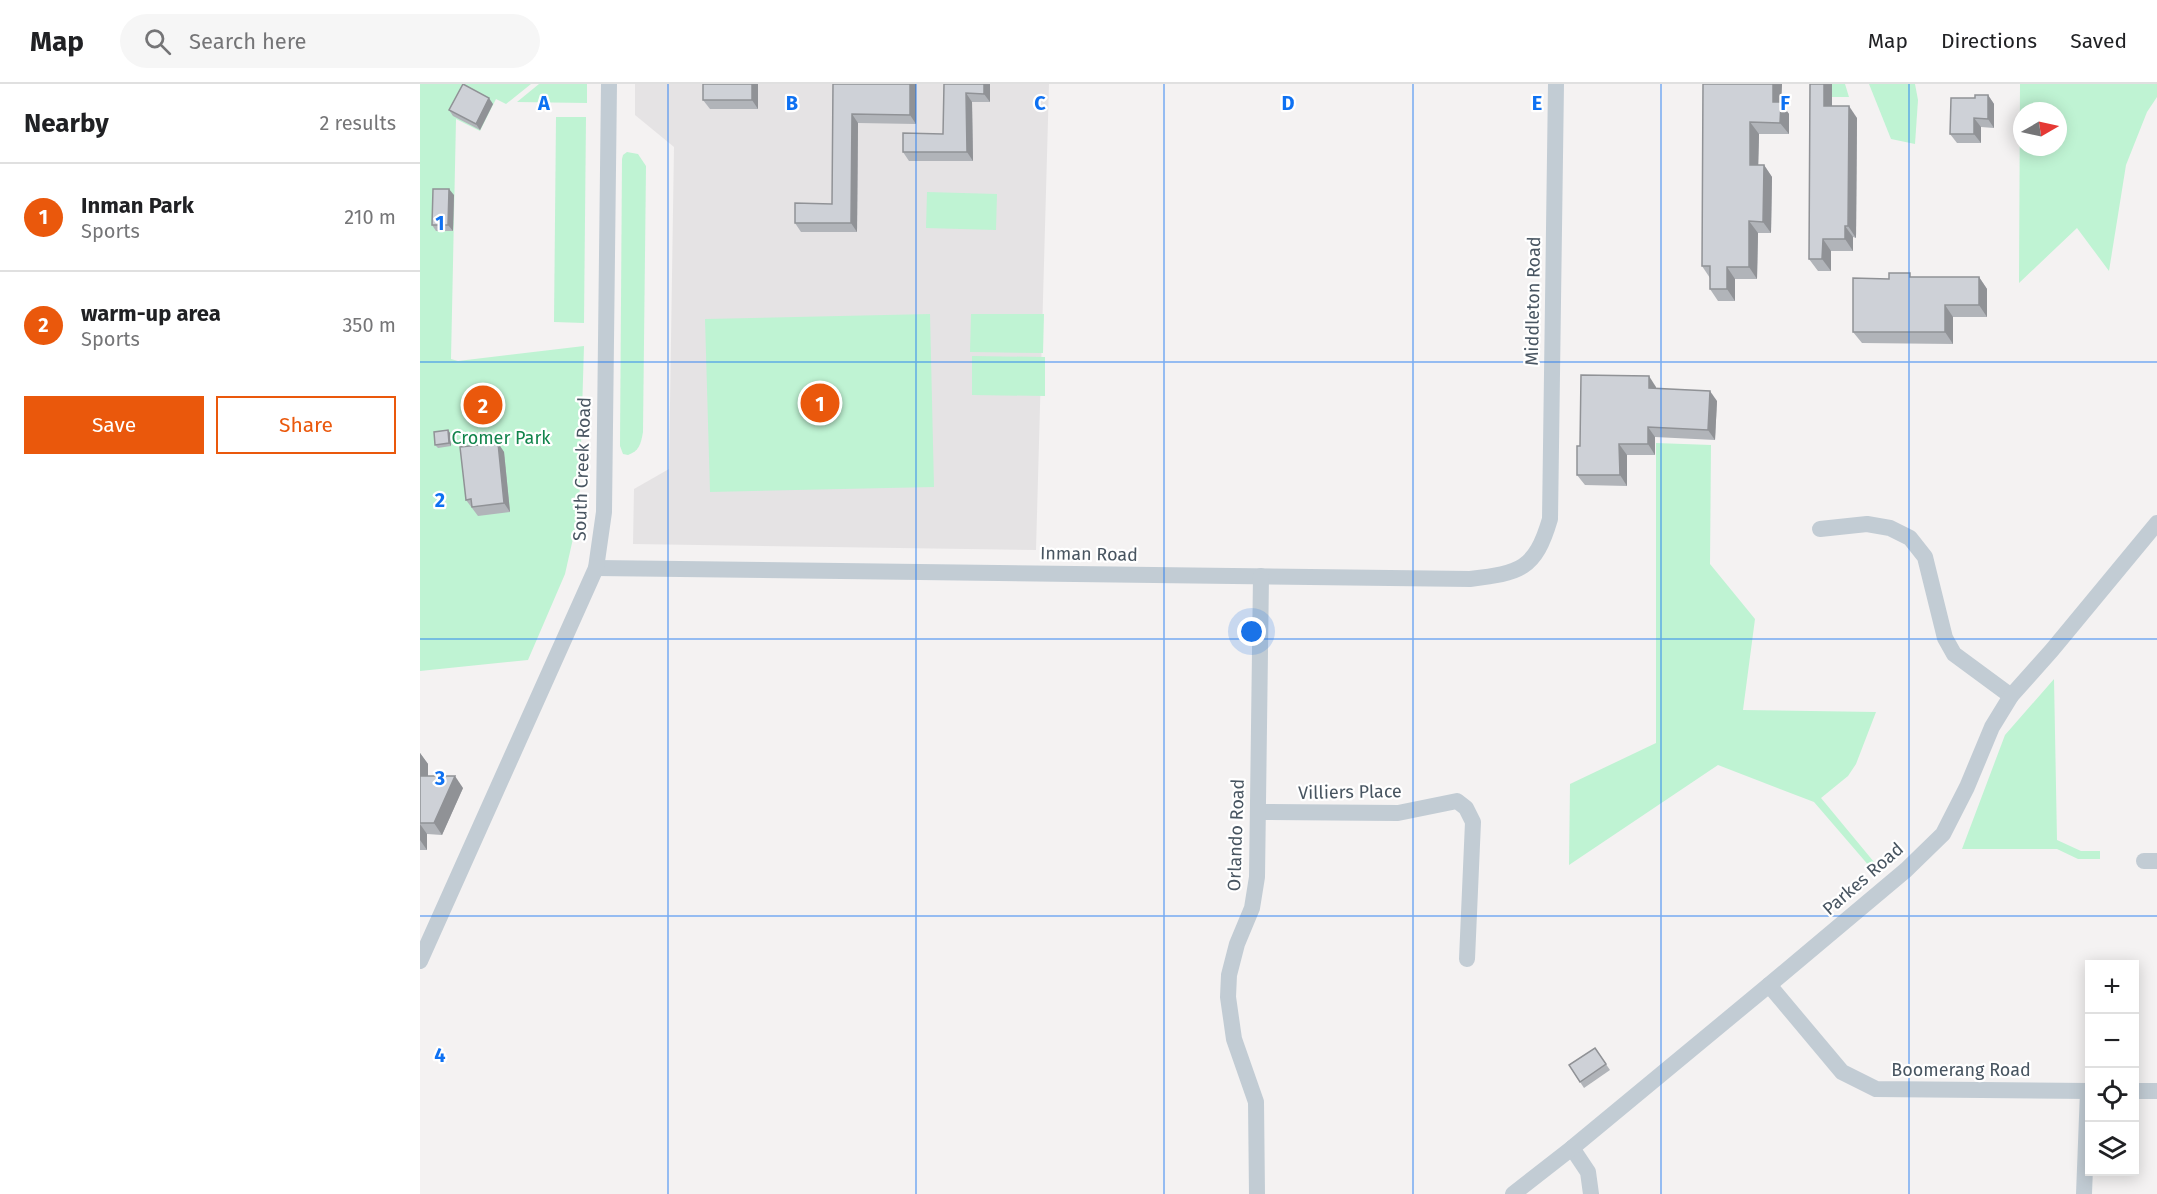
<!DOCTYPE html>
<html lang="en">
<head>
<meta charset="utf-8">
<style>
  body { margin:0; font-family:"Fira Sans",sans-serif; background:#f6f6f6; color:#202124 }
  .controls { position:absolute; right:18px; bottom:18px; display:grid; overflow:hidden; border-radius:0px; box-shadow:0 3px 15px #0003 }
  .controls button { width:54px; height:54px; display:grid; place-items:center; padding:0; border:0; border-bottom:2px solid #e0e0e0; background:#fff; color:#202124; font:30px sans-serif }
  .compass { position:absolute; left:1593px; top:18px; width:54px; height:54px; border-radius:50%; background:#fff; box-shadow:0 3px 15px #0003; rotate:81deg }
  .you { position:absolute; left:832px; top:548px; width:21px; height:21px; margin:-15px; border:4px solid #fff; border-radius:50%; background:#1a73e8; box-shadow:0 0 0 9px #1a73e833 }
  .badge { display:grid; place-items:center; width:39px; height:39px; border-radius:50%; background:#ea580c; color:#fff; font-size:20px; font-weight:700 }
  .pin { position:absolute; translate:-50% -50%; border:3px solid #fff; box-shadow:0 2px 6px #0006 }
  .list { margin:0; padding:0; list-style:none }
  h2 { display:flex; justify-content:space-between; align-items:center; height:78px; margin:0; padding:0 24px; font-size:26px }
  h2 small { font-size:20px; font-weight:400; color:#757577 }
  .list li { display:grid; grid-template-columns:39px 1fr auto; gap:18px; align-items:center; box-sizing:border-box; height:108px; padding:0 24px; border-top:2px solid #e0e0e0 }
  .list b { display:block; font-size:22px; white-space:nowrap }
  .list p { margin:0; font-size:20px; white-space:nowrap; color:#757577 }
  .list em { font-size:20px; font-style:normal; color:#757577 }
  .actions { display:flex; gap:12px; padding:18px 24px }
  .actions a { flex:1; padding:14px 0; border:2px solid #ea580c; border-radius:0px; text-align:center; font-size:21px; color:#ea580c }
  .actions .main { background:#ea580c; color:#fff }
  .icon { flex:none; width:33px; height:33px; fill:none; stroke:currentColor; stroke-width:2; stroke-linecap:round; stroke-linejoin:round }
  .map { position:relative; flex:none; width:1737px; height:1110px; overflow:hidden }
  header { display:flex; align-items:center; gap:36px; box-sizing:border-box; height:84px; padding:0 30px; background:#fff; border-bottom:2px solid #e0e0e0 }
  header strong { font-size:28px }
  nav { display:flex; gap:33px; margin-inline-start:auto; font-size:21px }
  .search { width:420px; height:54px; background:#f6f6f6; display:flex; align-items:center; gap:15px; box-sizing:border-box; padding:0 21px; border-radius:33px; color:#757577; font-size:22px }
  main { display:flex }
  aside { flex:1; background:#fff }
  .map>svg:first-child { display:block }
  .education { fill:#e5e3e4 }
  .green { fill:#bff3d3; fill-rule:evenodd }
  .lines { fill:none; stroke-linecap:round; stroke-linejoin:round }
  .minor { stroke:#c2ccd4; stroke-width:16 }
  .wall { fill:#b1b4b9 }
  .shaded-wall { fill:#909296 }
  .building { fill:#ced1d7; stroke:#909296; stroke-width:1.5 }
  .grid { fill:none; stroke:#0e71f2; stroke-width:1.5; stroke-opacity:0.55 }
  .labels { text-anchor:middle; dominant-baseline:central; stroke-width:4.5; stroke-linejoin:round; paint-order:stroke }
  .street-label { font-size:18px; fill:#485561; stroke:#fff }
  .park-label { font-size:18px; fill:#11844b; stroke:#fff }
  .grid-label { font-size:20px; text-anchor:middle; font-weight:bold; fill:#0e71f2; stroke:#fff; stroke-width:4.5; stroke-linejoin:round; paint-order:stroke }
</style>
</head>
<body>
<header>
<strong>Map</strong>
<div class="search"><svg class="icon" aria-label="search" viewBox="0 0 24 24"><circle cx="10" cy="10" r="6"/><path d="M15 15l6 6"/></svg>Search here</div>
<nav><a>Map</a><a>Directions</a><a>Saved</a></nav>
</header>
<main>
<aside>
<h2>Nearby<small>2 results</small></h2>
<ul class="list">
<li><span class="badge">1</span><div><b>Inman Park</b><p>Sports</p></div><em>210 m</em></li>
<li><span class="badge">2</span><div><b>warm-up area</b><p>Sports</p></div><em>350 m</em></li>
</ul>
<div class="actions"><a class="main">Save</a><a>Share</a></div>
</aside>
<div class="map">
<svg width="1737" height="1110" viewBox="0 0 1737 1110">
  <rect width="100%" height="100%" fill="#f4f2f2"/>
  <!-- education -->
  <path class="education" d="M215,0H629L616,466L213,460L214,405L249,385L254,63L215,31Z"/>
  <!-- green -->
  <g class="green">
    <path d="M0,0H111L86,20L76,15L60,47L36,35L31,275L38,277L164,262L159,428L145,490L108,576L0,587Z"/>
    <path d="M119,0H167V19L97,18Z"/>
    <path d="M1412,0H1425L1429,13H1412Z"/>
    <path d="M1449,0H1495L1498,16L1495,60L1471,55Z"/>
    <path d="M1600,0H1737V13L1727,28L1706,81L1689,187L1657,144L1599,199ZM1602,27H1638V63H1602Z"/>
    <path d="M136,33H166L164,239L134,238Z"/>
    <path d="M207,68L218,70L226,82L223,348C221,360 219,367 208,371L203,370L200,362L202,75L203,71Z"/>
    <path d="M507,108L577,110L576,146L506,144Z"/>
    <path d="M510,230L514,403L290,408L285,235Z"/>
    <path d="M551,230H624L623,269L550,268Z"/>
    <path d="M552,272L625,273V312L552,311Z"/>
    <path d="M1236,359L1291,361L1290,480L1335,535L1323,626L1456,628L1436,680L1428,692L1401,714L1454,778L1450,783L1394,718L1298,681L1149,781L1150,700L1236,659Z"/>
    <path d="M1634,595L1637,756L1661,767H1680V775H1658L1637,765H1542L1585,651Z"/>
  </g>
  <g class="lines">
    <!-- minor -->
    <g class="minor">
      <path d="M1400,445L1447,440L1470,444L1490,454L1505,473L1525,554L1534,570L1591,612"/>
      <path d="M176,484L1050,495C1100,489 1115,486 1130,435L1136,0"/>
      <path d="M838,728L978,729L1037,717L1046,724L1053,738L1047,875"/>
      <path d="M1724,777H1737"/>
      <path d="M0,877L176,484L184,428L189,0"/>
      <path d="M1349,901L1422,988L1456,1005L1670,1007"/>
      <path d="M1714,1007H1737"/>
      <path d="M1152,1064L1168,1088L1171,1110"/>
      <path d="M837,1110L836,1018L814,955L808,913L809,891L817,860L832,824L837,793L841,492"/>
      <path d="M1093,1110L1152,1064L1349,901L1486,786L1523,750L1547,703L1572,643L1591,612L1632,566L1737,439"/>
      <path d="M1664,1110L1668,1007"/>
    </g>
  </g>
  <!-- wall -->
  <g class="wall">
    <path d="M338,0V25H290L283,16Z"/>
    <path d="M413,0H496V40L438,39L437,148H381L375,139L412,120Z"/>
    <path d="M524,0H570V18H552L553,77H489L483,68L523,50Z"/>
    <path d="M1283,0H1362L1361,19L1369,30V50H1339L1338,81H1344L1352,93L1351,149H1338L1337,195H1315V217H1298L1290,205V194L1282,182Z"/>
    <path d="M1390,0H1412V22L1437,34L1436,154L1433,153V167H1411V187H1398L1389,175Z"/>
    <path d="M1568,11L1574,20V44L1561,43V59H1537L1530,50Z"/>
    <path d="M73,20L60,46L33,32L29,26Z"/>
    <path d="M34,111L33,147H16L12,141Z"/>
    <path d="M1493,193H1559L1567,205V233H1533V260L1442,259L1433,248L1469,195Z"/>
    <path d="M1236,303V304L1297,317L1295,356L1235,353V371H1207V402L1165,401L1157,391L1160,362Z"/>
    <path d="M28,346L30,349L31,362L18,364L15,361Z"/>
    <path d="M78,359L84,368L90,428L58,432L46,416Z"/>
    <path d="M0,669L8,680V692L43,704L22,751L7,750V766H0Z"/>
    <path d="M1175,964L1190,986L1164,1004L1149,981Z"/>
  </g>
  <!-- shaded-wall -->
  <g class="shaded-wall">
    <path d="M332,0H338V25L332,16Z"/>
    <path d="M490,0H496V40L490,31Z"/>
    <path d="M564,0H570V18L564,10Z"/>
    <path d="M1353,0H1362L1361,19L1369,30V50L1360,39L1353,18Z"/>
    <path d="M1404,0H1412V34L1404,22Z"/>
    <path d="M546,9L552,18L553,77L547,68Z"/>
    <path d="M1568,11L1574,20V44L1568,35Z"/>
    <path d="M69,14L73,20L60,46L56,40Z"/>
    <path d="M1429,22L1437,34L1436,154L1428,142Z"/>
    <path d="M432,30L438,39L437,148L431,139Z"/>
    <path d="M1554,34L1561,43V59L1554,50Z"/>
    <path d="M1330,38L1339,50L1338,93L1330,81Z"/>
    <path d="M1344,81L1352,93L1351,149L1343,138Z"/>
    <path d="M29,105L34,111L33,147L28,141Z"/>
    <path d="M1329,137L1338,149L1337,195L1329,183Z"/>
    <path d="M1425,142L1433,153V167L1425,155Z"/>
    <path d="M1403,155L1411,167V187L1402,175Z"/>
    <path d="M1307,183L1315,195V217L1307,205Z"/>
    <path d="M1559,193L1567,205V233L1559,221Z"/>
    <path d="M1525,221L1533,233V260L1525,248Z"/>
    <path d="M1229,292L1236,303V314L1229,304Z"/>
    <path d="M1290,307L1297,317L1295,356L1288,346Z"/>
    <path d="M1228,343L1235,353V371L1228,360Z"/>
    <path d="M28,346L30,349L31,362L29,359Z"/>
    <path d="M78,359L84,368L90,428L84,419Z"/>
    <path d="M1199,360L1207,371V402L1200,391Z"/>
    <path d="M0,669L8,680V704L0,693Z"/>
    <path d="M35,692L43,704L22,751L14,739Z"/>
    <path d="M0,740L7,750V766L0,756Z"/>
  </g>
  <!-- building -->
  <g class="building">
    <path d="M43,0L69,14L56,40L29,26Z"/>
    <rect x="283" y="0" width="49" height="16"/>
    <path d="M413,0H490V31L432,30L431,139H375V119L412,120Z"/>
    <path d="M524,0H564V10L546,9L547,68H483V49L523,50Z"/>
    <path d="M1283,0H1353V18H1361L1360,39L1330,38V81H1344L1343,138L1329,137V183H1307V205H1290V182H1282Z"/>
    <path d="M1390,0H1404V22H1429L1428,142H1425V155H1403L1402,175H1389Z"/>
    <path d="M1555,11H1568V35L1554,34V50H1530L1531,14H1555Z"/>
    <path d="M13,105H29L28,141H12Z"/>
    <path d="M1469,189H1490V193H1559V221H1525V248H1433V194L1469,195Z"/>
    <path d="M1161,291L1229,292V304L1290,307L1288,346L1228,343V360H1199L1200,391H1157V362H1160Z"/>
    <path d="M28,346L29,359L15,361L14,348Z"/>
    <path d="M78,359L84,419L52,423L51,415L46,416L40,363Z"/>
    <path d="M0,692H35L14,739H0Z"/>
    <path d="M1175,964L1186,980L1160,998L1149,981Z"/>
  </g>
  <!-- grid -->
  <path class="grid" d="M248,0V1110M496,0V1110M744,0V1110M993,0V1110M1241,0V1110M1489,0V1110M0,278H1737M0,555H1737M0,832H1737"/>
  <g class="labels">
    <!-- street labels -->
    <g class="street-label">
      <text transform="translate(1113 217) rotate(-89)">Middleton Road</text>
      <text transform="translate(162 385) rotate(-88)">South Creek Road</text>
      <text transform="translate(669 470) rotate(1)">Inman Road</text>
      <text transform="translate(930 708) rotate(-1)">Villiers Place</text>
      <text transform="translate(816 751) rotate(-88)">Orlando Road</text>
      <text transform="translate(1443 795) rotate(-41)">Parkes Road</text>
      <text x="1541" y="986">Boomerang Road</text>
    </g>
    <!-- park labels -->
    <g class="park-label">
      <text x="81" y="354">Cromer Park</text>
    </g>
  </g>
  <g class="grid-label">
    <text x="124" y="26">A</text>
    <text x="372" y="26">B</text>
    <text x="620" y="26">C</text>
    <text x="868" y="26">D</text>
    <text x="1117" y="26">E</text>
    <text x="1365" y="26">F</text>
    <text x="20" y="146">1</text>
    <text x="20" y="423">2</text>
    <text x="20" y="701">3</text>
    <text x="20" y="978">4</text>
  </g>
</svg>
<div class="controls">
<button>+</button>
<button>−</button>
<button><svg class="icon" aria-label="locate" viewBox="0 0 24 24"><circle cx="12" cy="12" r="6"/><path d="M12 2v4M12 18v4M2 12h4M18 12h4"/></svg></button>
<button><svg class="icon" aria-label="layers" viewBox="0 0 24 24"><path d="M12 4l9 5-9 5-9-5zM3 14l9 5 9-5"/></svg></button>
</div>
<svg class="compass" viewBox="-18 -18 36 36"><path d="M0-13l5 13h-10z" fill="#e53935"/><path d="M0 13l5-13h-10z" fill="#757577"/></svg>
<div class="you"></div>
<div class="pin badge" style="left:400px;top:319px">1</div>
<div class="pin badge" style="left:63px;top:321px">2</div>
</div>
</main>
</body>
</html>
